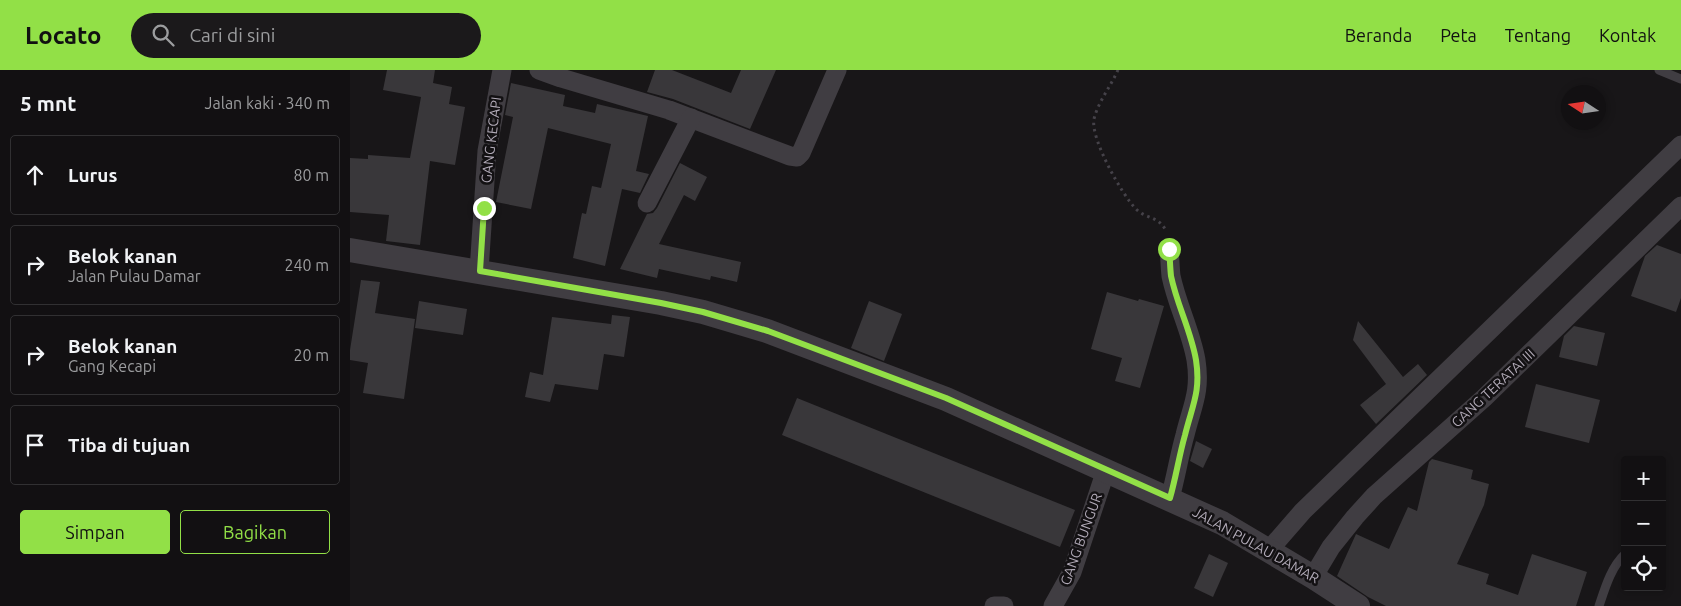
<!DOCTYPE html>
<html lang="id">
<head>
<meta charset="utf-8">
<style>
  body { margin:0; font-family:Ubuntu,sans-serif; background:#1b191b; color:#f1f3f6 }
  .controls { position:absolute; right:15px; bottom:15px; display:grid; overflow:hidden; border-radius:5px; box-shadow:0 2px 8px #0003 }
  .controls button { width:45px; height:45px; display:grid; place-items:center; padding:0; border:0; border-bottom:1px solid #313032; background:#121012; color:#f1f3f6; font:25px sans-serif }
  .compass { position:absolute; left:1211px; top:15px; width:45px; height:45px; border-radius:50%; background:#121012; box-shadow:0 2px 8px #0003; rotate:282deg }
  .stop { position:absolute; width:15px; height:15px; margin:-11px; border:4px solid #92e047; border-radius:50%; background:#fff }
  .stop.end { background:#92e047; border-color:#fff; box-shadow:0 1px 5px #0008 }
  .list { margin:0; padding:0; list-style:none }
  h2 { display:flex; justify-content:space-between; align-items:center; height:65px; margin:0; padding:0 20px; font-size:21px }
  h2 small { font-size:16px; font-weight:400; color:#9c9d9f }
  .list li { display:grid; grid-template-columns:32px 1fr auto; gap:15px; align-items:center; box-sizing:border-box; height:80px; margin:0 10px 10px; padding:0 10px; border:1px solid #313032; border-radius:5px }
  .list b { display:block; font-size:19px; white-space:nowrap }
  .list p { margin:0; font-size:16px; white-space:nowrap; color:#9c9d9f }
  .list em { font-size:16px; font-style:normal; color:#9c9d9f }
  .actions { display:flex; gap:10px; padding:15px 20px }
  .actions a { flex:1; padding:11px 0; border:1px solid #92e047; border-radius:5px; text-align:center; font-size:18px; color:#92e047 }
  .actions .main { background:#92e047; color:#111 }
  .icon { flex:none; width:28px; height:28px; fill:none; stroke:currentColor; stroke-width:2; stroke-linecap:round; stroke-linejoin:round }
  .map { position:relative; flex:none; width:1331px; height:536px; overflow:hidden }
  header { display:flex; align-items:center; gap:30px; box-sizing:border-box; height:70px; padding:0 25px; background:#92e047; color:#111 }
  header strong { font-size:24px }
  nav { display:flex; gap:28px; margin-inline-start:auto; font-size:18px }
  .search { width:350px; height:45px; background:#1b191b; display:flex; align-items:center; gap:12px; box-sizing:border-box; padding:0 18px; border-radius:28px; color:#9c9d9f; font-size:19px }
  main { display:flex }
  aside { flex:1; background:#121012 }
  .map>svg:first-child { display:block }
  .building { fill:#39373a }
  .lines { fill:none; stroke-linecap:round; stroke-linejoin:round }
  .path { stroke:#454249; stroke-width:3; stroke-dasharray:2.5 4; stroke-linecap:butt }
  .service { stroke:#403d42; stroke-width:9 }
  .minor { stroke:#403d42; stroke-width:19 }
  .tertiary { stroke:#403d42; stroke-width:24 }
  .route { stroke:#92e047; stroke-width:6 }
  .labels { text-anchor:middle; dominant-baseline:central; stroke-width:5; stroke-linejoin:round; paint-order:stroke }
  .street-label { font-size:14px; fill:#b1aab7; stroke:#131113 }
</style>
</head>
<body>
<header>
<strong>Locato</strong>
<div class="search"><svg class="icon" aria-label="search" viewBox="0 0 24 24"><circle cx="10" cy="10" r="6"/><path d="M15 15l6 6"/></svg>Cari di sini</div>
<nav><a>Beranda</a><a>Peta</a><a>Tentang</a><a>Kontak</a></nav>
</header>
<main>
<aside>
<h2>5 mnt<small>Jalan kaki · 340 m</small></h2>
<ul class="list">
<li><svg class="icon" aria-label="ahead" viewBox="0 0 24 24"><path d="M12 20V5M6 11l6-6 6 6"/></svg><div><b>Lurus</b></div><em>80 m</em></li>
<li><svg class="icon" aria-label="right" viewBox="0 0 24 24"><path d="M7 20v-9h11M14 6l5 5-5 5"/></svg><div><b>Belok kanan</b><p>Jalan Pulau Damar</p></div><em>240 m</em></li>
<li><svg class="icon" aria-label="right" viewBox="0 0 24 24"><path d="M7 20v-9h11M14 6l5 5-5 5"/></svg><div><b>Belok kanan</b><p>Gang Kecapi</p></div><em>20 m</em></li>
<li><svg class="icon" aria-label="arrive" viewBox="0 0 24 24"><path d="M6 21V4h12l-3 4 3 4H6"/></svg><div><b>Tiba di tujuan</b></div></li>
</ul>
<div class="actions"><a class="main">Simpan</a><a>Bagikan</a></div>
</aside>
<div class="map">
<svg width="1331" height="536" viewBox="0 0 1331 536">
  <rect width="100%" height="100%" fill="#181618"/>
  <!-- building -->
  <g class="building">
    <path d="M37,0H85L83,13L102,17L99,34L115,37L105,95L80,91L70,175L36,171L39,145L0,142V88L18,89V85L60,88L71,27L33,20Z"/>
    <path d="M305,0H322L381,23L391,0H426L400,59L323,29L297,22Z"/>
    <path d="M161,13L215,25L213,36L245,43L247,34L298,46L286,101L299,104L290,123L272,119L255,196L223,188L232,143L236,144L242,116L251,118L261,74L198,58L181,139L146,132L163,47L155,45Z"/>
    <path d="M330,93L357,107L345,131L334,125L309,174L391,192L387,212L361,206L360,210L309,199L307,208L270,199L297,144L303,143L307,138Z"/>
    <path d="M1307,175L1331,184V228L1326,242L1281,226L1295,186Z"/>
    <path d="M11,210L30,212L25,243L65,249L54,329L13,323L18,293L0,290V280Z"/>
    <path d="M757,222L788,231L789,229L814,236L790,318L765,311L772,288L741,279Z"/>
    <path d="M69,231L117,239L113,265L65,258Z"/>
    <path d="M519,231L552,244L534,291L501,278Z"/>
    <path d="M262,245L280,247L274,287L254,284L248,320L205,314L200,332L175,327L180,302L193,305L202,247L261,254Z"/>
    <path d="M1008,251L1053,307L1068,294L1077,305L1026,354L1010,335L1036,314L1003,270Z"/>
    <path d="M1224,256L1255,263L1247,296L1209,287L1214,266Z"/>
    <path d="M1186,314L1250,330L1239,373L1175,357Z"/>
    <path d="M447,328L725,440L710,477L432,365Z"/>
    <path d="M846,371L862,379L853,398L840,391Z"/>
    <path d="M1082,389L1123,400L1121,409L1139,414L1134,435L1107,494L1139,504L1136,514L1168,525L1182,484L1237,502L1226,536H1036L1018,527L987,506L1006,464L1039,479L1058,437L1067,441L1079,392Z"/>
    <path d="M859,484L878,493L863,527L844,518Z"/>
  </g>
  <g class="lines">
    <!-- path -->
    <path class="path" d="M768,0C761,16 748,32 744,49C740,68 772,125 786,139C796,149 809,146 816,161"/>
    <!-- service -->
    <g class="service">
      <path d="M1309,0L1331,9"/>
      <path d="M1249,536C1255,518 1261,497 1275,484"/>
    </g>
    <!-- minor -->
    <g class="minor">
      <path d="M189,0L211,8L319,40L440,86L447,87L451,83L487,0"/>
      <path d="M297,133L341,48"/>
      <path d="M819,179C820,188 820,197 821,206C827,235 841,261 846,290C851,322 842,336 835,365C829,386 826,407 820,428"/>
      <path d="M129,201L137,81L152,0"/>
      <path d="M919,480L953,441L1331,75"/>
      <path d="M963,507L981,477L1005,447L1024,426L1134,328L1331,136"/>
      <path d="M644,536H654"/>
      <path d="M703,536L722,502L756,400"/>
    </g>
    <!-- tertiary -->
    <path class="tertiary" d="M0,180L311,233L353,242L417,261L596,329L872,453L963,507L1008,536"/>
  </g>
  <g class="lines">
    <!-- route -->
    <path class="route" d="M134,138L130,201L311,233L353,242L418,261L596,328L820,428C826,407 829,386 835,365C842,336 851,322 846,290C841,261 827,235 821,206C820,197 820,188 819,179"/>
  </g>
  <g class="labels">
    <!-- street labels -->
    <g class="street-label">
      <text transform="translate(141 70) rotate(-83)">GANG KECAPI</text>
      <text transform="translate(1143 318) rotate(-43)">GANG TERATAI III</text>
      <text transform="translate(731 469) rotate(-70)">GANG BUNGUR</text>
      <text transform="translate(906 475) rotate(29)">JALAN PULAU DAMAR</text>
    </g>
  </g>
</svg>
<div class="controls">
<button>+</button>
<button>−</button>
<button><svg class="icon" aria-label="locate" viewBox="0 0 24 24"><circle cx="12" cy="12" r="6"/><path d="M12 2v4M12 18v4M2 12h4M18 12h4"/></svg></button>
</div>
<svg class="compass" viewBox="-18 -18 36 36"><path d="M0-13l5 13h-10z" fill="#e53935"/><path d="M0 13l5-13h-10z" fill="#9c9d9f"/></svg>
<div class="stop" style="left:819px;top:179px"></div>
<div class="stop end" style="left:134px;top:138px"></div>
</div>
</main>
</body>
</html>
